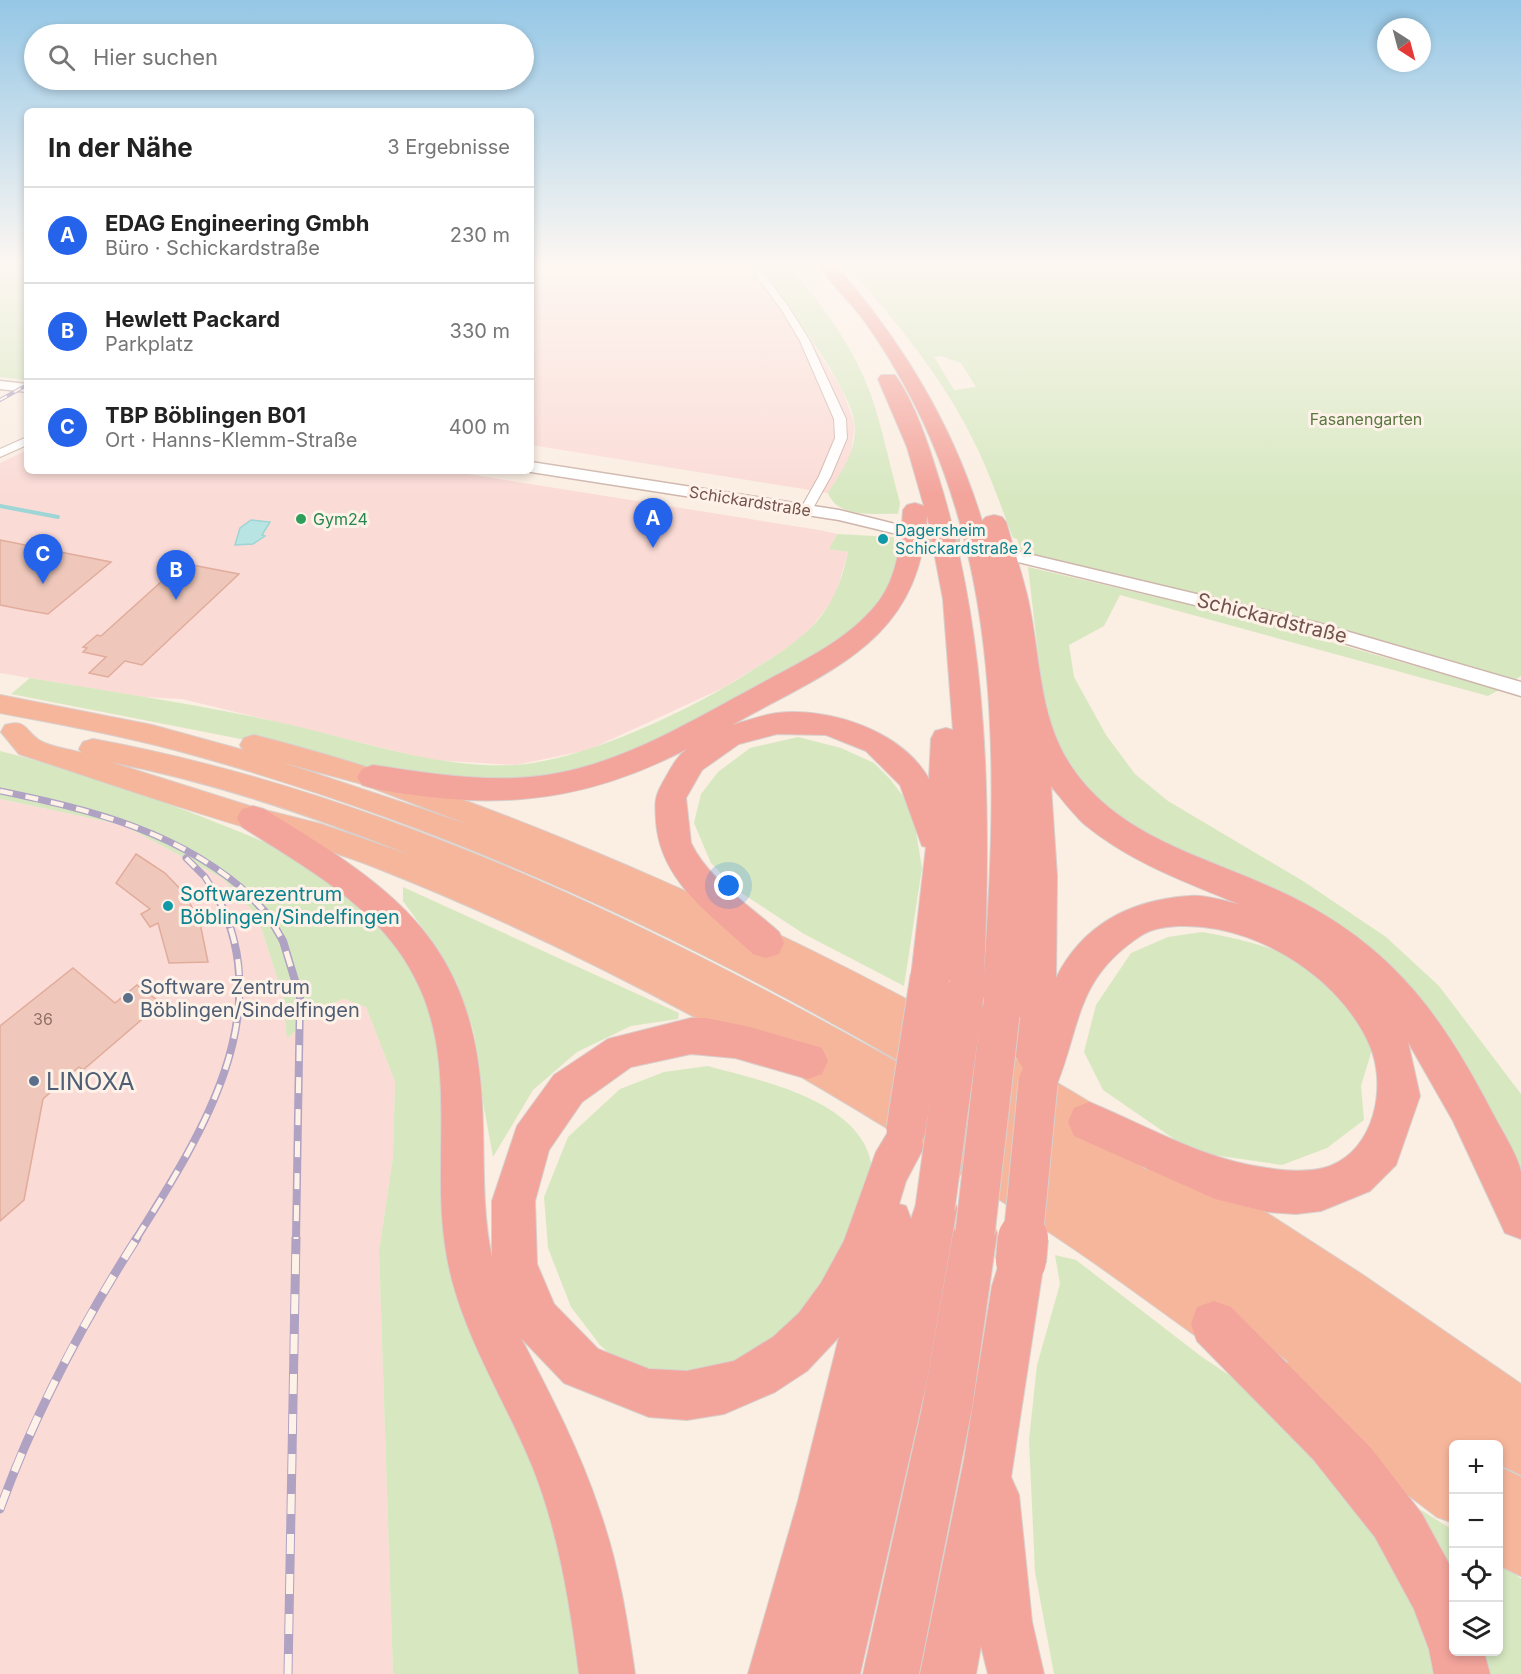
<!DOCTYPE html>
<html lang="de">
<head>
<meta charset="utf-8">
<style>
  body { margin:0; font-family:Inter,sans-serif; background:#f2f2f2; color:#222 }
  .controls { position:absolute; right:18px; bottom:18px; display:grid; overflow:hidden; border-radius:9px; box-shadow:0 3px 9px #0003 }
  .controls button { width:54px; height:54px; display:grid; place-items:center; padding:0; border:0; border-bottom:2px solid #e0e0e0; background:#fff; color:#222; font:30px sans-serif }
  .compass { position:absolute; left:1377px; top:18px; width:54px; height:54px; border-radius:50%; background:#fff; box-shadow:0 3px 9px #0003; rotate:144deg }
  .you { position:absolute; left:729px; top:886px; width:21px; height:21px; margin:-15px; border:4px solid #fff; border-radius:50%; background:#1a73e8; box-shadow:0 0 0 9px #1a73e833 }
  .badge { display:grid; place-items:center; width:39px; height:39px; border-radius:50%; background:#2563eb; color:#fff; font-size:20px; font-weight:700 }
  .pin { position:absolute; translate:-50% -50px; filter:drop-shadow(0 2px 3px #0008) }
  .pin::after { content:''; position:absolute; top:32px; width:21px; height:18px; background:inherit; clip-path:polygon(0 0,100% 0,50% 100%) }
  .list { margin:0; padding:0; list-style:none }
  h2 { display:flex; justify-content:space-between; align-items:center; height:78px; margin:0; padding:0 24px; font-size:26px }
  h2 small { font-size:20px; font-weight:400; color:#767676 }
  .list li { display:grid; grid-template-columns:39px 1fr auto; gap:18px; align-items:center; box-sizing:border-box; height:96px; padding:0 24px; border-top:2px solid #e0e0e0 }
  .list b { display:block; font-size:22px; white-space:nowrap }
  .list p { margin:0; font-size:20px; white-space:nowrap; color:#767676 }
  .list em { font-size:20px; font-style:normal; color:#767676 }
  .icon { flex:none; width:33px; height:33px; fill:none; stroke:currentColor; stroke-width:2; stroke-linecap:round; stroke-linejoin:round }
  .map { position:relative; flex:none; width:1521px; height:1674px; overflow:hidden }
  .search { position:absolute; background:#fff; box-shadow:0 3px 9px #0003; left:24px; top:24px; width:510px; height:66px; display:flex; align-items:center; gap:15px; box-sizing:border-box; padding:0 21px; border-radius:33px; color:#767676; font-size:22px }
  .panel { position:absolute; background:#fff; box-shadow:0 3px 9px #0003; left:24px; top:108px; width:510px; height:366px; border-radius:9px }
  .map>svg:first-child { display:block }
  .commercial { fill:#fbdbd6 }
  .green { fill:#d7e8c1; fill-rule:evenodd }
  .water { fill:#b8e4e3; stroke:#9ed5d5; stroke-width:1.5 }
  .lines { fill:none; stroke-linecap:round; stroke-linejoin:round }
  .stream { stroke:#9ed5d5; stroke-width:4 }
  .building { fill:#efc8bb; stroke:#e1ac9c; stroke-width:1.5 }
  .tertiary-tunnel { stroke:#d9c7bc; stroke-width:16; stroke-dasharray:16 8; stroke-linecap:butt }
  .minor-casing { stroke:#ceb6ac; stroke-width:2 }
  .tertiary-casing { stroke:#ceb6ac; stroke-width:3 }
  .trunk-casing { stroke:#d8cfcc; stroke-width:2 }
  .motorway-casing { stroke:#d8cfcc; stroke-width:2 }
  .minor { fill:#fff; fill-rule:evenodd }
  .tertiary { fill:#fff; fill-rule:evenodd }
  .trunk { fill:#f6b69c; fill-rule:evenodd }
  .motorway { fill:#f3a49b; fill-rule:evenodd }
  .rail-far3-casing { stroke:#afa2c3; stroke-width:4 }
  .rail-far2-casing { stroke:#afa2c3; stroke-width:7 }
  .rail-far1-casing { stroke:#afa2c3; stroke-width:8 }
  .rail-casing { stroke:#afa2c3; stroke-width:9 }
  .rail-far3 { stroke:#fef2e8; stroke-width:2; stroke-dasharray:8; stroke-linecap:butt }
  .rail-far2 { stroke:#fef2e8; stroke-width:4.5; stroke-dasharray:13; stroke-linecap:butt }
  .rail-far1 { stroke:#fef2e8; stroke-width:5; stroke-dasharray:16; stroke-linecap:butt }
  .rail { stroke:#fef2e8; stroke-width:7; stroke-dasharray:20; stroke-linecap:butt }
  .motorway-bridge-far1-casing { stroke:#d8cfcc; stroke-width:41; stroke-linecap:butt }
  .motorway-bridge-casing { stroke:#d8cfcc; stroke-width:52; stroke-linecap:butt }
  .motorway-bridge-far1 { stroke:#f3a49b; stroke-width:39 }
  .motorway-bridge { stroke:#f3a49b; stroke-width:50 }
  .leisure-dot { fill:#2e9e5b; stroke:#fef2e8; stroke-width:2 }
  .culture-dot { fill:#0f9aa8; stroke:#fef2e8; stroke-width:2 }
  .service-dot { fill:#5c6f8a; stroke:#fef2e8; stroke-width:2 }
  .labels { text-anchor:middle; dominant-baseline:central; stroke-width:6; stroke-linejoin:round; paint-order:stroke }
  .far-park-label { font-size:16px; fill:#5a7842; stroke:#fef2e8 }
  .far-street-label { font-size:16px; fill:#72524a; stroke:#fef2e8 }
  .far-leisure-label { font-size:16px; fill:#27864d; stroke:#fef2e8; text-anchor:start }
  .far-culture-label { font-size:16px; fill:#0d838f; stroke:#fef2e8; text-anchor:start }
  .number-label { font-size:16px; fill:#917066 }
  .street-label { font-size:20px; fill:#72524a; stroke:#fef2e8 }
  .culture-label { font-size:20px; fill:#0d838f; stroke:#fef2e8; text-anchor:start }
  .service-label { font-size:20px; fill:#4e5e75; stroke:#fef2e8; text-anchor:start }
  .near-service-label { font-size:24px; fill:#4e5e75; stroke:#fef2e8; text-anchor:start }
</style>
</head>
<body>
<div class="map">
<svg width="1521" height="1674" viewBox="0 0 1521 1674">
  <rect width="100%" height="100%" fill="#fbeee2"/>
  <!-- commercial -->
  <g class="commercial">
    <path d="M531,263H752L801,326L842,389L855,425L850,458L828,493L531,445Z"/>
    <path d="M27,450V471H449L819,530L837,534L829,549L848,552L835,597L803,638L723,688L588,750L516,765L432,760L182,699L144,697L0,673V463Z"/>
    <path d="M0,799L123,825L222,878L257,915L283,996L288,1038L318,1008L344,999L366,1007L395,1082L393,1157L379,1251L393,1674H0Z"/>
  </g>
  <!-- green -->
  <g class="green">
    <path d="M0,263H27V377L23,380L0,377Z"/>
    <path d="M754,263H786C820,302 853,345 871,395C883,430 890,467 900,503L898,514C875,513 838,519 828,493C841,472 856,452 855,426C854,390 778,293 754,263Z"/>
    <path d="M844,263H1521V676L1513,681L1310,624L1021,551L1017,539L1013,538C1002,509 992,480 979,452C947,382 895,319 844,263ZM941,356L961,363L976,387L954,390L934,357Z"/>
    <path d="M837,534L894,537V547L901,549L896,589L845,642L624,760L513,786L371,770L297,750L11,694L30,678C113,692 196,704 278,722C356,739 435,769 515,765C581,761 684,713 740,678C798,641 833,625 848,552L829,549Z"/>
    <path d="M1028,567L1246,618L1499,690L1488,696L1120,595L1104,626L1069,645L1074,677L1106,735L1135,774L1168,801L1303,881L1386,937L1439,986L1521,1094V1183L1471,1080L1198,867L1079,792L1045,713Z"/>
    <path d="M798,737L841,748L874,763L890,779L912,808L922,868L904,986L804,934L737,890L711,863L694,823L701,794L718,772L750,748Z"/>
    <path d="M0,751C92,774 180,807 267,843L270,841L297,856L394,935L428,993L592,1674H393L379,1251L393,1157L395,1082L366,1007L344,999L318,1008L287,1039L283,996L257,915L222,878L123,825L0,799Z"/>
    <path d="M403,887L679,1013L678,1019L631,1026L577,1052L533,1090L493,1157L483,1102L474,1033L457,983L432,941L403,901Z"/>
    <path d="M1202,932C1262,943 1306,954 1348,1002C1359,1014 1366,1032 1373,1046L1361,1086L1364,1120L1327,1148L1282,1165L1193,1152L1103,1090L1084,1052L1096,1005L1131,953L1168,937Z"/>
    <path d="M708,1066C762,1081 864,1101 872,1168L839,1265L779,1340L721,1371L630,1372L600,1345L571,1307L548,1248L544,1197L568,1137L620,1089L664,1072Z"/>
    <path d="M1055,1255L1076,1260L1202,1357L1247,1387L1360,1505L1423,1622L1436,1674H1054L1035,1572L1029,1440L1037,1365L1060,1284Z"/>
    <path d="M1400,1497L1453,1530V1594Z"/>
    <path d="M1499,1562L1521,1579V1674H1482L1475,1652H1498Z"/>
  </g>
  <!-- water -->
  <path class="water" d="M251,520L270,522L262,535L265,536L253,544L235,545L240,528Z"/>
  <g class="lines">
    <!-- stream -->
    <path class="stream" d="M0,506L58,517"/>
  </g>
  <!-- building -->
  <g class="building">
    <path d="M0,540L50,550L111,562L48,614L25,610L0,605Z"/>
    <path d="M182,563L239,574L142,665L125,661L108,677L89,673L106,657L83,652L87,648L83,647L97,635L101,636Z"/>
    <path d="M136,854L165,873L185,894L200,923L208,962L169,963L158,923L150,927L141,914L150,909L116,883Z"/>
    <path d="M73,968L115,1003L137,985L161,1003L83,1070L79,1067L43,1099L24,1200L0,1221V1026Z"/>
  </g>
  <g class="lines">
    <!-- tertiary-tunnel -->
    <path class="tertiary-tunnel" d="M897,529L995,551"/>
    <defs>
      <g id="minor">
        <path d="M747,263H756L788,306L810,341L846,419L847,438L831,476L812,510L806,514L800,510L819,476L835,438L834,419L800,341L781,309Z"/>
        <path d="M27,437V445L0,457V449Z"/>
      </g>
      <g id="tertiary">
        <path d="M0,381L27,384V392L0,389Z"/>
        <path d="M531,462L839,510L903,526L905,529L897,534L839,520L531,472L529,471H531Z"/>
        <path d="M1020,552L1318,623L1521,682V696L1314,634L1014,561L1011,557L1014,553Z"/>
      </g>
      <g id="trunk">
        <path d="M0,695L152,725L243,750L240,745L244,738L254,735C385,768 505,813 628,866C799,939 963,1025 1121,1121L1127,1134L1121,1147L1115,1150L1147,1170L1152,1157L1166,1152L1180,1157L1363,1275L1521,1384V1475L1498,1464V1444H1454V1523L1437,1517L1279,1397L1273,1381L1279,1365L1289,1362L1250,1334L1244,1349L1229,1355L1214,1349C1166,1315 1120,1280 1071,1247C853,1100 624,966 379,869C337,852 294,841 251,829C173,806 96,779 19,754L1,732L5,725C27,719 24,730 39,740C50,747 69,749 82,753L79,749L83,742L93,739C396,795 678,937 943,1088L948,1100L943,1112L934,1116L953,1127L958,1112L971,1107L994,1118C740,961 465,828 175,750C118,735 59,724 0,713ZM110,762C213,782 313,816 410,855L321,824L253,807ZM281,762L362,784L470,825Z"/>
        <path d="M1498,1466L1521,1477V1576L1498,1565Z"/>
      </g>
      <g id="motorway">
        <path d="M817,263H834C901,341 952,422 982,521L986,517L994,515L1002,517L1006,522C1013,546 1021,571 1027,595C1041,653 1037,718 1073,769C1120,837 1203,856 1275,889C1385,939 1437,1006 1492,1112C1500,1128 1518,1155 1521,1172C1521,1193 1521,1218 1521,1239L1505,1233L1453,1121L1408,1042L1420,1096L1396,1165L1370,1191L1321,1211L1296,1214L1268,1212L1215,1199L1074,1136L1068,1122L1074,1108L1089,1102C1147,1126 1204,1160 1267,1168C1287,1171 1311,1173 1330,1166C1375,1149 1387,1086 1370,1046C1344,986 1279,941 1217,929C1196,925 1160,923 1142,935C1072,980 1082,1029 1052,1096L1038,1102L1024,1096L1018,1083L1023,1068L1014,1054L1017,1020L1013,1027L1000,1032L987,1027L981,1015L982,996L977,1007L964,1012L951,1007L945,995L946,982L943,988L930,993L917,988L911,977L926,847L922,846L900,785L866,751L826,735L777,734L739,744L702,770L686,798L691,843C709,880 749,905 779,932L784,943L779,954L766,958L753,954C712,915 660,882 656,821C655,803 654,798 663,782C670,770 676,757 687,749C602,793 525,808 430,797C407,794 384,792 362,785L357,777L362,769L373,765C434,774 497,785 558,773C628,760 691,721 753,688C797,663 848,642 879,601C898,575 901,541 903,510L907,505L915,503L924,506L907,447L878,379L881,375H895C915,403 929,446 939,479C989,639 991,809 984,975C998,772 1004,554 897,372C887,354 875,336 863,319C849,300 829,283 817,263ZM927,515L943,599L953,730L946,728L935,731L931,739L929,779C902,731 829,707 777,713C762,715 747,721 732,725C829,670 920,643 927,515ZM1051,786C1061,798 1072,813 1084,824C1130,862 1185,882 1239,904C1224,901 1204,894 1189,896C1131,900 1083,924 1056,978L1057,876Z"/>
        <path d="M253,806L264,809C393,888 473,939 482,1103C485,1155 481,1207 492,1257V1201L517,1126L554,1075L608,1039L691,1018H706L750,1027L822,1048L828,1061L822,1074L808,1079L735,1058L691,1054L631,1067L582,1102L549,1150L535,1201L537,1264L554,1304L598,1349L649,1369L687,1371L734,1361L773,1337L799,1313L821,1283L844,1241L876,1152L888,1132L903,1126L918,1132L924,1147L906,1181L899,1204L906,1206L911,1219L920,1193L935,1186L950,1193L957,1208L926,1385L860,1674H748L798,1501L839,1337L807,1371L775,1392L724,1414L687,1420L649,1417L564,1383L521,1338C550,1394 579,1449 599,1509C618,1562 627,1618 635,1674H579C570,1604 559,1534 533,1468C503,1394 456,1326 445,1245C432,1157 458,1063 416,980C381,908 306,868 242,827L237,818L242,809Z"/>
        <path d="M975,1211L991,1217L997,1233L972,1408L919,1674H863L922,1408L953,1233L959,1217Z"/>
        <path d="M1021,1238L1037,1245L1044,1261L1011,1477L1019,1495L1032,1622L1044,1674H988L981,1646L976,1674H920L964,1460L992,1286L1005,1245Z"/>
        <path d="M1214,1301L1231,1307L1371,1448L1422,1514L1454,1573V1652H1484L1490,1674H1434L1429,1649L1414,1609L1375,1537L1313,1459L1197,1341L1191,1324L1197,1307Z"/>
      </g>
    </defs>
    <!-- minor casing -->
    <use href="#minor" class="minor-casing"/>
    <!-- tertiary casing -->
    <use href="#tertiary" class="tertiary-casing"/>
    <!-- trunk casing -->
    <use href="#trunk" class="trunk-casing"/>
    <!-- motorway casing -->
    <use href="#motorway" class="motorway-casing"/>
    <!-- minor -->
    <use href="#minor" class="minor"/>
    <!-- tertiary -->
    <use href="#tertiary" class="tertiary"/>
    <!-- trunk -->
    <use href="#trunk" class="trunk"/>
    <!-- motorway -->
    <use href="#motorway" class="motorway"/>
    <defs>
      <path id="rail-far3" d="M0,400L27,385"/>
      <g id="rail-far2">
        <path d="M0,791C92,810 183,832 254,899"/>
        <path d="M186,858L205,877L219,899"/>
      </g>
      <g id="rail-far1">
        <path d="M252,898L268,915L283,941L300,997L296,1239"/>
        <path d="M136,1239C198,1140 279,1016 218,898"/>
      </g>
      <g id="rail">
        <path d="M0,1509C35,1412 82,1324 137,1238"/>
        <path d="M288,1674L296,1238"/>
      </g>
    </defs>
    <!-- rail-far3 casing -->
    <use href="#rail-far3" class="rail-far3-casing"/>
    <!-- rail-far2 casing -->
    <use href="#rail-far2" class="rail-far2-casing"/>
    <!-- rail-far1 casing -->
    <use href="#rail-far1" class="rail-far1-casing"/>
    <!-- rail casing -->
    <use href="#rail" class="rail-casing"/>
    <!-- rail-far3 -->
    <use href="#rail-far3" class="rail-far3"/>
    <!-- rail-far2 -->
    <use href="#rail-far2" class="rail-far2"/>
    <!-- rail-far1 -->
    <use href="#rail-far1" class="rail-far1"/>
    <!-- rail -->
    <use href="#rail" class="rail"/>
    <defs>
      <g id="motorway-bridge-far1">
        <path d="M906,1129L930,977"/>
        <path d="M935,1208L964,995"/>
        <path d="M975,1233L1000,1015"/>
        <path d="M1023,1239L1038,1083"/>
      </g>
      <path id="motorway-bridge" d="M1021,1261L1023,1238"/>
    </defs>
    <!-- motorway-bridge-far1 casing -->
    <use href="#motorway-bridge-far1" class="motorway-bridge-far1-casing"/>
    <!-- motorway-bridge casing -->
    <use href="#motorway-bridge" class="motorway-bridge-casing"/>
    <!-- motorway-bridge-far1 -->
    <use href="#motorway-bridge-far1" class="motorway-bridge-far1"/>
    <!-- motorway-bridge -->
    <use href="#motorway-bridge" class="motorway-bridge"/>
  </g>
  <!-- sky -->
  <linearGradient id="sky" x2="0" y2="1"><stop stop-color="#95c7e6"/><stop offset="0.53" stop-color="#fdf7f2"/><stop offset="1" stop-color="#fdf7f2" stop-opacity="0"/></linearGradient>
  <rect width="1521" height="497" fill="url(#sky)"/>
  <!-- markers -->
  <circle class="leisure-dot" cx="301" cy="519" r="6"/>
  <g class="culture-dot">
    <circle cx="883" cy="539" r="6"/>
    <circle cx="168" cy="906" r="6"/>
  </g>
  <g class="service-dot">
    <circle cx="128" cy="998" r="6"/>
    <circle cx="34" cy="1081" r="6"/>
  </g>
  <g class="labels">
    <!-- far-park labels -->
    <g class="far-park-label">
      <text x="1366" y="419">Fasanengarten</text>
    </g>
    <!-- far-street labels -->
    <g class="far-street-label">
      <text transform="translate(750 501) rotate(9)">Schickardstraße</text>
    </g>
    <!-- far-leisure labels -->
    <g class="far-leisure-label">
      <text x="313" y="519">Gym24</text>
    </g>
    <!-- far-culture labels -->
    <g class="far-culture-label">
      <text x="895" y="530">Dagersheim<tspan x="895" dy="18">Schickardstraße 2</tspan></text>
    </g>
    <!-- number labels -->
    <g class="number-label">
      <text x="43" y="1019">36</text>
    </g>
    <!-- street labels -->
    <g class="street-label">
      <text transform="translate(1272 618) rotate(14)">Schickardstraße</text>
    </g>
    <!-- culture labels -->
    <g class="culture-label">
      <text x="180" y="894">Softwarezentrum<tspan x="180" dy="23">Böblingen/Sindelfingen</tspan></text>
    </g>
    <!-- service labels -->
    <g class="service-label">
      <text x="140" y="987">Software Zentrum<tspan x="140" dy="23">Böblingen/Sindelfingen</tspan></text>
    </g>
    <!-- near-service labels -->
    <g class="near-service-label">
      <text x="46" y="1081">LINOXA</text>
    </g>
  </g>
</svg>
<div class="controls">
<button>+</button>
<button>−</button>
<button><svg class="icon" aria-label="locate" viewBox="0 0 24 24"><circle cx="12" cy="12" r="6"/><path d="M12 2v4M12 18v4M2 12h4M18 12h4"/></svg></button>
<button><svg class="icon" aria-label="layers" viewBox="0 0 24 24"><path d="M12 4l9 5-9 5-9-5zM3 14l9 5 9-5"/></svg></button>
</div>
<svg class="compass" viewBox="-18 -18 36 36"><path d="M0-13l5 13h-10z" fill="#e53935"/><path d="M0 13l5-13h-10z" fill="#767676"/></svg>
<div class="you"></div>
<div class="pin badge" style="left:653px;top:548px">A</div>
<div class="pin badge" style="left:176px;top:600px">B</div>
<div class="pin badge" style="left:43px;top:584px">C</div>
<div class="search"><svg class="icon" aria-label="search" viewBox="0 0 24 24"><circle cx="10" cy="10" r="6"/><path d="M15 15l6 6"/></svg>Hier suchen</div>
<section class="panel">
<h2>In der Nähe<small>3 Ergebnisse</small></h2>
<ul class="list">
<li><span class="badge">A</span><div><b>EDAG Engineering Gmbh</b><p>Büro · Schickardstraße</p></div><em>230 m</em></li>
<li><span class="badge">B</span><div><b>Hewlett Packard</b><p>Parkplatz</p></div><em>330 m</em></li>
<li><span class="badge">C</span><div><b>TBP Böblingen B01</b><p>Ort · Hanns-Klemm-Straße</p></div><em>400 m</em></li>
</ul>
</section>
</div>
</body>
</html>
